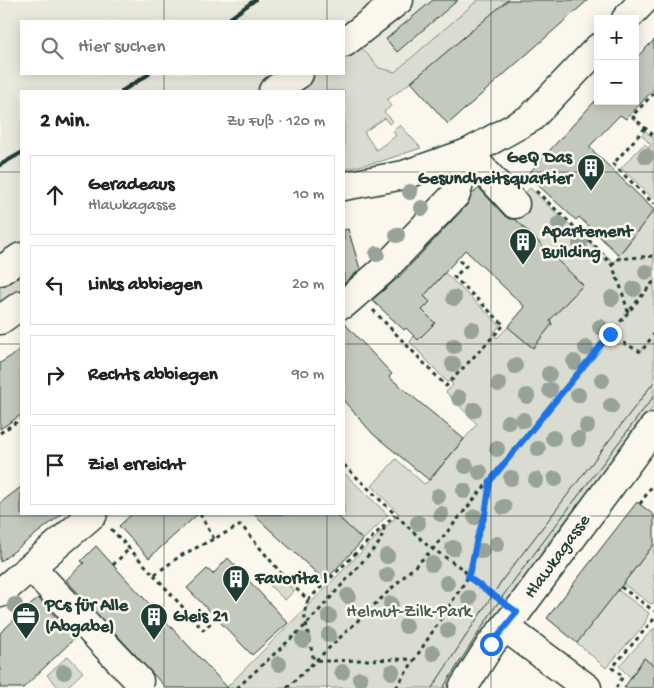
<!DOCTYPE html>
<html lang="de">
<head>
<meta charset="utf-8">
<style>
  body { margin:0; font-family:"Gochi Hand",sans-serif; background:#f2f2f2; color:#222 }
  .controls { position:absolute; right:15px; top:15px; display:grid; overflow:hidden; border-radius:0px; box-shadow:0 2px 12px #0003 }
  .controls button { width:45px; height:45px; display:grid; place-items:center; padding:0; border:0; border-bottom:1px solid #e0e0e0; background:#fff; color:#222; font:25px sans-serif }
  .stop { position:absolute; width:15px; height:15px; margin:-11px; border:4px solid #1a73e8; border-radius:50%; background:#fff }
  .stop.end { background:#1a73e8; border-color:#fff; box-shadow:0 1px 5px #0008 }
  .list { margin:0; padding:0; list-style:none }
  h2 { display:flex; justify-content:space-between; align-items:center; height:65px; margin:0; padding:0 20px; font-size:21px }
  h2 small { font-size:16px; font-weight:400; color:#767676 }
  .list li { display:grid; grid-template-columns:32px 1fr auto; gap:15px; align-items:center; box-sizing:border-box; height:80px; margin:0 10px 10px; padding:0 10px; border:1px solid #e0e0e0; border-radius:0px }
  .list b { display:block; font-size:19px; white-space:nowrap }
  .list p { margin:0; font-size:16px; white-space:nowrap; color:#767676 }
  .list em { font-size:16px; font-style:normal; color:#767676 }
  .icon { flex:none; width:28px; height:28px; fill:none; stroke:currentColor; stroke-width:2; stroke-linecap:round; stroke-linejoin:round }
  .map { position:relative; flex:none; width:654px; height:688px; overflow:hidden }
  .search { position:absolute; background:#fff; box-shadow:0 2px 12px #0003; left:20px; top:20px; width:325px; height:55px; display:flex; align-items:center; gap:12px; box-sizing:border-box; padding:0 18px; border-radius:0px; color:#767676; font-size:19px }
  .panel { position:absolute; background:#fff; box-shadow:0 2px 12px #0003; left:20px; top:90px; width:325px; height:425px; border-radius:0px }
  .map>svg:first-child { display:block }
  .built { fill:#eae9de }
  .green { fill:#dbdcd1; stroke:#7d8c82 }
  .building { fill:#c4c9be; stroke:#1f3d34 }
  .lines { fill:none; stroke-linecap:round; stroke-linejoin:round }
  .minor-casing { stroke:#1f3d34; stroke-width:31 }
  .path { stroke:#1f3d34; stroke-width:3; stroke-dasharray:4 4; stroke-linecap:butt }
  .minor { stroke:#fbf7ec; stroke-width:28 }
  .tram { stroke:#1f3d34; stroke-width:1 }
  .rail { stroke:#1f3d34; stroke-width:4 }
  .tree { fill:#97a298 }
  .route { stroke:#1a73e8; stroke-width:6 }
  .grid { fill:none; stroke:#1f3d34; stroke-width:1; stroke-opacity:0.55 }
  .labels { text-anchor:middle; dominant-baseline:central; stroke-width:5; stroke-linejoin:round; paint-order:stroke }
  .poi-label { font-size:18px; font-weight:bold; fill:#1f3d34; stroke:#fbf7ec; text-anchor:start }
  .street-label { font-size:18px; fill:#1f3d34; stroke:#fbf7ec }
  .park-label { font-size:18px; fill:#455d53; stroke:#fbf7ec }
</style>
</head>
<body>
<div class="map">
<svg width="654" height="688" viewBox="0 0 654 688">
  <rect width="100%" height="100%" fill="#fbf7ec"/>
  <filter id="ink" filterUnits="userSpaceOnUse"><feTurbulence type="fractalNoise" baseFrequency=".02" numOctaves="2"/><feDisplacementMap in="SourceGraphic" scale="10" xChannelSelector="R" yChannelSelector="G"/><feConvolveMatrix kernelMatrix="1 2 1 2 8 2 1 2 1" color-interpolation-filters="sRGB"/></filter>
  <g filter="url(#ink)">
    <!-- built -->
    <path class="built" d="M0,0H482L390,81L349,31L344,34V21H21V74H290L265,91H21V250L0,263Z"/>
    <!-- green -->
    <g class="green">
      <path d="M478,0H508L411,82L387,100L391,106L384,112L393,121L389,124L385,118L364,132L376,150L396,136L393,131L400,125L421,148L382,161L344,169V91H282L308,74H344V50L357,42L379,68L395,72Z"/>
      <path d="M645,131L654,138V199L621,168L644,144L649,148L651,145L642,135Z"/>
      <path d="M530,188L587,242L596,247L614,262L654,210V406L545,547L531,572L448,688H226L399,514L372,486L396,459L424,484L430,480L477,424L446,392L453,385L449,381L447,382L410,342L414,336L422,310L430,302L424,296L445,273L500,325L493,334L497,338L508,327L533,348L552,324L550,320L583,285L525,230L508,211Z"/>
      <path d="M21,262V294L0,308V276Z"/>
      <path d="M344,473L388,515L363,540L335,514H344Z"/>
      <path d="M654,544V603L651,604L623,584Z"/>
      <path d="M279,576L294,591L285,600L270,586Z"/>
      <path d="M618,590L649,613L644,625L606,668L577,643Z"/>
      <path d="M654,628V660L651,664L644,658L631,678L619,666Z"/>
      <path d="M68,656L83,672L66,688H59L47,675Z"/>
    </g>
    <!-- building -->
    <g class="building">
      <path d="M433,0H458L397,52L386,39Z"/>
      <path d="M508,0H588L448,124L411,82Z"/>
      <path d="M654,40V89L626,119L620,115L589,147L654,210L619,255L579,217L576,220L527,175L595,101H635V59Z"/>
      <path d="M479,188L504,215L510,219H515L583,285L550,320L552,324L533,348L508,327L525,307L465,250L424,296L430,302L422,310L435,323L418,340L406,328L404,330L372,300L398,278L467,205L472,194Z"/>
      <path d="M348,229L360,269L344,284V230Z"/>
      <path d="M344,323L392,374L389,377L464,439L429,480L373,434L344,401Z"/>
      <path d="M21,350V415L0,429V363Z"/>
      <path d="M21,487V514H62L0,562V503Z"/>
      <path d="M637,502L654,515V544L577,643L547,618Z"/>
      <path d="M132,514H198L149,558L119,526Z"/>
      <path d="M253,514H335L363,540L325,581Z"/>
      <path d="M96,546L113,565L228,688H166L66,580L84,563L81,561Z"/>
      <path d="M228,558L288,623L252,655L187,588L207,569L213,574Z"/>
      <path d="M38,598L75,638L23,688H0V633Z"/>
      <path d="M644,658L654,666V688H624Z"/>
    </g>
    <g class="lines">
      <defs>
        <g id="minor">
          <path d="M626,19L644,0"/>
          <path d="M344,43L399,0"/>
          <path d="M273,91L299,74"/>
          <path d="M468,153L515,204"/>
          <path d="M344,186L404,175L468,153L531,118L598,48"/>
          <path d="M0,271L21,257"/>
          <path d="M344,304L381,272L456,194L468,153"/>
          <path d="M0,320L21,305"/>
          <path d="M31,567L139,681"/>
          <path d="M0,593L93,514"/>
          <path d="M505,627L587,688"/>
          <path d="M463,688L491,644L517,612L654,427"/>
        </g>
      </defs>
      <!-- minor casing -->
      <use href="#minor" class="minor-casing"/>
      <!-- path -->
      <g class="path">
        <path d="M654,93L632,116L654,136"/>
        <path d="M645,128L613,164L654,204"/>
        <path d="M536,191L596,247L612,265L621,288L628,312"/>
        <path d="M612,265L617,259L654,256"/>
        <path d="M373,310L446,386L504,325L454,277L466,266L457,259"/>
        <path d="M610,334L614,338L641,352L654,334"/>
        <path d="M0,433L21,419"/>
        <path d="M344,465L427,545L464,570L468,577L497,598"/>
        <path d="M640,504L654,483"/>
        <path d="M200,514L214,539"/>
        <path d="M111,529L154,575L180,556L241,525L285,578L308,600L395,515"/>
        <path d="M113,565L129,549"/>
        <path d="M154,575L203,630L216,618"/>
        <path d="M621,587L654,611"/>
        <path d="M308,600L304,613L314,662"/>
        <path d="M317,660L325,661L406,659L414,661"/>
        <path d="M237,688L306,625L380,542L385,525"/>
        <path d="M287,688L433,549L654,281"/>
        <path d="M396,688L468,577L471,568L477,538L485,515L490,481"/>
        <path d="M616,688L623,676L612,668L654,619"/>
      </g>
      <!-- minor -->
      <use href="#minor" class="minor"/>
      <!-- tram -->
      <g class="tram">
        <path d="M432,688L503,579L654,382"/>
        <path d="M443,688L495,607L515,579L654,396"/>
      </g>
      <!-- rail -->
      <g class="rail">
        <path d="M226,21L255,0"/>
        <path d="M122,91L149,74"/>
        <path d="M0,165L21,153"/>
      </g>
    </g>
    <!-- trees -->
    <g class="tree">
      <circle cx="646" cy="156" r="8"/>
      <circle cx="410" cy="192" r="8"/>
      <circle cx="422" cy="208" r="8"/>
      <circle cx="559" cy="224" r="8"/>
      <circle cx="397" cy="235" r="8"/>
      <circle cx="580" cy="244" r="8"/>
      <circle cx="377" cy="254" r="8"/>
      <circle cx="646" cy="272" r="8"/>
      <circle cx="634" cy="289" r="8"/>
      <circle cx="454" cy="298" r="8"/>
      <circle cx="612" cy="298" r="8"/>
      <circle cx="600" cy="327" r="8"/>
      <circle cx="472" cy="329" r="8"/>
      <circle cx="454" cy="346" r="8"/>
      <circle cx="586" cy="348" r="8"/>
      <circle cx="574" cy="362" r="8"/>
      <circle cx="453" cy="364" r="8"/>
      <circle cx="515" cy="366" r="8"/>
      <circle cx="549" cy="374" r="8"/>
      <circle cx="602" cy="380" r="8"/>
      <circle cx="499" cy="384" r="8"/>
      <circle cx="550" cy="390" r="8"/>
      <circle cx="578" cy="395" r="8"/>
      <circle cx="527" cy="396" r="8"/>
      <circle cx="459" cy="398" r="8"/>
      <circle cx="611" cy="406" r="8"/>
      <circle cx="474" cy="410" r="8"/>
      <circle cx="523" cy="420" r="8"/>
      <circle cx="508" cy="422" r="8"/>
      <circle cx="587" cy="426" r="8"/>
      <circle cx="553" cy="438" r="8"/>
      <circle cx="578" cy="439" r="8"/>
      <circle cx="497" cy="449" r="8"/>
      <circle cx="538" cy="449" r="8"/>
      <circle cx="466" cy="466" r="8"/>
      <circle cx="480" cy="472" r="8"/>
      <circle cx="511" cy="478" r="8"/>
      <circle cx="555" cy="479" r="8"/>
      <circle cx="536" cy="480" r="8"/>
      <circle cx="464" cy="491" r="8"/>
      <circle cx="438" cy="496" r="8"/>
      <circle cx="504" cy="507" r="8"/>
      <circle cx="441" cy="514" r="8"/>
      <circle cx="475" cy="517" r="8"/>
      <circle cx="418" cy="523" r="8"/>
      <circle cx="497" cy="544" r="8"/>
      <circle cx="453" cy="548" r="8"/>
      <circle cx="482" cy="551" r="8"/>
      <circle cx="387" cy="556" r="8"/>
      <circle cx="432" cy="564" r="8"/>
      <circle cx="387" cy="575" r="8"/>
      <circle cx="447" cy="583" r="8"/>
      <circle cx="348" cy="596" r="8"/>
      <circle cx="469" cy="598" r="8"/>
      <circle cx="391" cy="604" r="8"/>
      <circle cx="15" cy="605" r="8"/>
      <circle cx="329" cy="616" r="8"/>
      <circle cx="406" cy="626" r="8"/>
      <circle cx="448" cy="630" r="8"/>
      <circle cx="329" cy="635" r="8"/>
      <circle cx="303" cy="640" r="8"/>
      <circle cx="433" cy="653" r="8"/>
      <circle cx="279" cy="664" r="8"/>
      <circle cx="64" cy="672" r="8"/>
      <circle cx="342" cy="672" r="8"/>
      <circle cx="392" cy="672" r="8"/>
      <circle cx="360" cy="679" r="8"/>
    </g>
  </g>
  <g class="lines" filter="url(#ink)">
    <!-- route -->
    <path class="route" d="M491,644L517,612L468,577L471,568L477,538L485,515L490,481L610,334"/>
  </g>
  <!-- grid -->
  <path class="grid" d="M164,0V21M327,0V21M491,0V688M164,74V91M327,74V91M0,172H21M344,172H654M0,344H21M344,344H654M164,514V688M327,514V688M0,516H654"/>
  <!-- icons -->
  <defs>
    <symbol id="building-pin" viewBox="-11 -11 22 30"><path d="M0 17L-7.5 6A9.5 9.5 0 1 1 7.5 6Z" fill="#1f3d34" stroke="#fbf7ec"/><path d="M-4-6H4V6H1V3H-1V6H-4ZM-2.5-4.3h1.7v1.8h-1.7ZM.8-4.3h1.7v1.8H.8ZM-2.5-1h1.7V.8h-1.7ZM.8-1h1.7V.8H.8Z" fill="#fff"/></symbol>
    <symbol id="office-pin" viewBox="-11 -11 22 30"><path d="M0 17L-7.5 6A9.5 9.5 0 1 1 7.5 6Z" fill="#1f3d34" stroke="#fbf7ec"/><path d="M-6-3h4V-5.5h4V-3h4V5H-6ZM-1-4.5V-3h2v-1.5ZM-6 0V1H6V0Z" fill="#fff"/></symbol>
  </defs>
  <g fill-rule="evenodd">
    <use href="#building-pin" x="575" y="152" width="32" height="43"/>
    <use href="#building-pin" x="507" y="226" width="32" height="43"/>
    <use href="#building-pin" x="220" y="563" width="32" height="43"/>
    <use href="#office-pin" x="10" y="600" width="32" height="43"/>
    <use href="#building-pin" x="138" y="601" width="32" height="43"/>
  </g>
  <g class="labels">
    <!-- poi labels -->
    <g class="poi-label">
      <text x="572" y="158" text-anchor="end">GeQ Das<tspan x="572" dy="21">Gesundheitsquartier</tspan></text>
      <text x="542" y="232">Apartement<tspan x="542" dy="21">Building</tspan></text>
      <text x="255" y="579">Favorita I</text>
      <text x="45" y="606">PCs für Alle<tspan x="45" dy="21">(Abgabe)</tspan></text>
      <text x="173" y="617">Gleis 21</text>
    </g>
    <!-- street labels -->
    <g class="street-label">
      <text transform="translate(558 557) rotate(-54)">Hlawkagasse</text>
    </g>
    <!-- park labels -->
    <g class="park-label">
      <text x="409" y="612">Helmut-Zilk-Park</text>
    </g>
  </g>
</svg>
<div class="controls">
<button>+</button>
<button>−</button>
</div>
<div class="stop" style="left:491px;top:644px"></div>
<div class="stop end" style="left:610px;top:334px"></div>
<div class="search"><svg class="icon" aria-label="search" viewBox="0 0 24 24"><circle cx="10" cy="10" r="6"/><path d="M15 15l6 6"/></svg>Hier suchen</div>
<section class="panel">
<h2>2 Min.<small>Zu Fuß · 120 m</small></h2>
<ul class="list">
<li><svg class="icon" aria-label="ahead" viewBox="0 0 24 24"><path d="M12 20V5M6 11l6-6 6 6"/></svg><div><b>Geradeaus</b><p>Hlawkagasse</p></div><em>10 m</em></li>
<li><svg class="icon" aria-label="left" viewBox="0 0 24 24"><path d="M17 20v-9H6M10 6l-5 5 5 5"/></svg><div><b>Links abbiegen</b></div><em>20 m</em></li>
<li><svg class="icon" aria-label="right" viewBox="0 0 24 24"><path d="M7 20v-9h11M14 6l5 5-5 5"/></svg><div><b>Rechts abbiegen</b></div><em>90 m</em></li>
<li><svg class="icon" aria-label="arrive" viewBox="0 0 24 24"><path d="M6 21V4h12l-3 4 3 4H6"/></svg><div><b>Ziel erreicht</b></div></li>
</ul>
</section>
</div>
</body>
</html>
